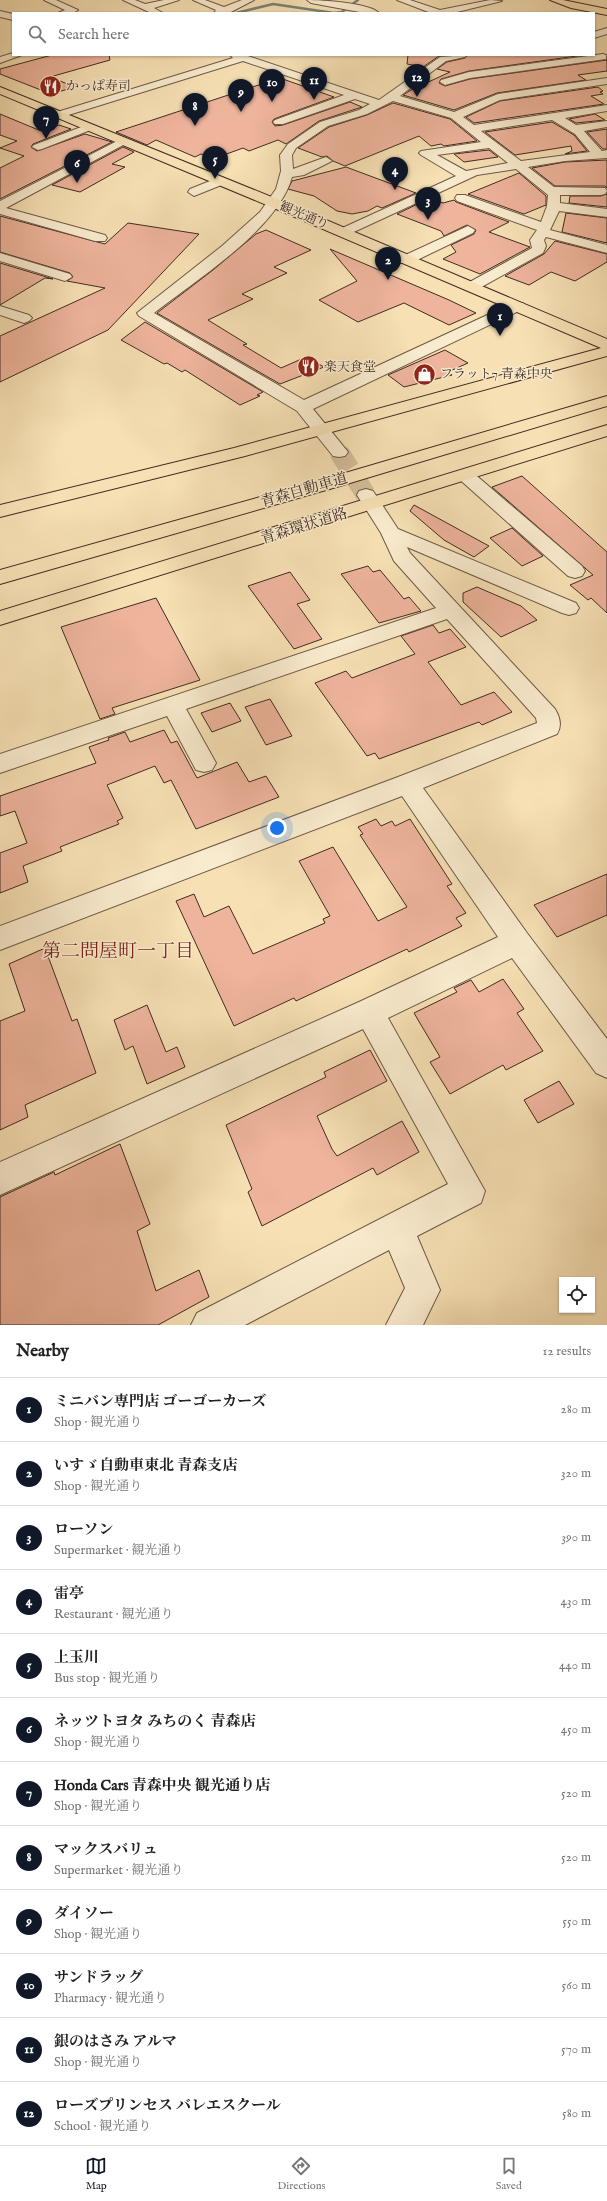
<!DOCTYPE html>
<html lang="en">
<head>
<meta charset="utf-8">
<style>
  body { margin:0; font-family:"IM FELL English","Noto Serif JP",serif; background:#f6f6f6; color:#222 }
  .controls { position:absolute; right:12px; bottom:12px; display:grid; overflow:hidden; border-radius:0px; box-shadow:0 1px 3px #0004 }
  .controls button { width:36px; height:36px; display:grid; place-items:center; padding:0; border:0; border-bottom:1px solid #e0e0e0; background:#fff; color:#222; font:20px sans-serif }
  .you { position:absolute; left:277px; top:828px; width:14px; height:14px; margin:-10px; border:3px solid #fff; border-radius:50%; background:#1a73e8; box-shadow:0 0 0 6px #1a73e833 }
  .badge { display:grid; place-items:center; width:26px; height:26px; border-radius:50%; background:#111827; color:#fff; font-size:13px; font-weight:700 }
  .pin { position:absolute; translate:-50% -33px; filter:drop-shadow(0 1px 2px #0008) }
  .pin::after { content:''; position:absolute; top:21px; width:14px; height:12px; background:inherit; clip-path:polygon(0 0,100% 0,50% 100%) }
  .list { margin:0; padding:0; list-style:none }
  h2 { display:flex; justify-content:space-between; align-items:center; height:52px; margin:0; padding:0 16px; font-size:17px }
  h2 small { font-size:13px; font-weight:400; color:#767676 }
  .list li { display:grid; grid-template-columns:26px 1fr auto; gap:12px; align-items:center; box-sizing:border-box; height:64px; padding:0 16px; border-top:1px solid #e0e0e0 }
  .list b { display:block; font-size:15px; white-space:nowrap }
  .list p { margin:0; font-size:13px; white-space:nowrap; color:#767676 }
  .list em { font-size:13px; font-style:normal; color:#767676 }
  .icon { flex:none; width:22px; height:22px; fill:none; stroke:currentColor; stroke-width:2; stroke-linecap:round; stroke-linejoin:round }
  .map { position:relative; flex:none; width:607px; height:1325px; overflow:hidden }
  .search { position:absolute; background:#fff; box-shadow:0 1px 3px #0004; left:12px; right:12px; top:12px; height:44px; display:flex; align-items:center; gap:10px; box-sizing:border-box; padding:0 14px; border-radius:0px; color:#767676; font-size:15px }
  .sheet { height:820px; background:#fff }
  nav { display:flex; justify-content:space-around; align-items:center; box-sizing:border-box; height:56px; border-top:1px solid #e0e0e0; background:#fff; font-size:11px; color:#767676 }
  nav a { display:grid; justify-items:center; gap:2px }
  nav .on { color:#111827 }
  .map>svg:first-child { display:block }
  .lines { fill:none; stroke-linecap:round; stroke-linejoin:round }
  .stream { stroke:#788375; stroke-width:2.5 }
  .building { fill:#eeb49c; stroke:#402c22 }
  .minor-tunnel { stroke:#d2bc97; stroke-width:20; stroke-dasharray:20 10; stroke-linecap:butt }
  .minor-casing { stroke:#6e5946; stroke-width:2 }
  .major-casing { stroke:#402c22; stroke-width:2 }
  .highway-casing { stroke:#402c22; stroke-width:2 }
  .minor { fill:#f9ebce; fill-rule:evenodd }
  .major { fill:#f6e0b4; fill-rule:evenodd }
  .highway { fill:#f6e0b4; fill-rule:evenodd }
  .labels { text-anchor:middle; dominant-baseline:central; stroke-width:3; stroke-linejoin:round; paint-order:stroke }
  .far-poi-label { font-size:13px; fill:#402c22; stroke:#f9ebce; text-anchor:start }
  .far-street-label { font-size:13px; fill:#402c22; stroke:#f9ebce }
  .street-label { font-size:15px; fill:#402c22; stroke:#f9ebce }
  .near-neighbourhood-label { font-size:19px; fill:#7a1f14; stroke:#f9ebce }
</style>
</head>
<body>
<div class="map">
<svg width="607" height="1325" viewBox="0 0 607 1325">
  <rect width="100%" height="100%" fill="#f6e0b4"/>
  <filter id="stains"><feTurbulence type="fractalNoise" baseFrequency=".005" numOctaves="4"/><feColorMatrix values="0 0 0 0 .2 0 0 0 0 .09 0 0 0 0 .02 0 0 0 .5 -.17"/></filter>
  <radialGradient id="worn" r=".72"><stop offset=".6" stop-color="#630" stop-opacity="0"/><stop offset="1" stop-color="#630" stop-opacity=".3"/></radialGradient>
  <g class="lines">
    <!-- stream -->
    <g class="stream">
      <path d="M351,5L358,0"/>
      <path d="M236,13L273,4L334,13L342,12L348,7"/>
    </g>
  </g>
  <!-- building -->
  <g class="building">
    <path d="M52,55H109L110,60L50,77L75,87L51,94L0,74V69Z"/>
    <path d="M408,55H447L439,56L423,67L407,64Z"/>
    <path d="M468,55H584L469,71L441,79L439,83L445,86L470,79L607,60V71L578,75L586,80L497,93L454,110L403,95L411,90L450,72L437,69L447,62L465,58Z"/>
    <path d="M280,78L334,97L274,119L272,122L275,126L283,125L350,102L362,107L319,121L286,144L278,140L249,151L243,148L213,159L201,154L195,157L156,140L147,145L116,132Z"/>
    <path d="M598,87L603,91L600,92L603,94L591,96L604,104L474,123L466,117L500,101Z"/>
    <path d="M393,103L450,119L477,141L444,146L441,144L431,146L419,136L345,166L333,161L327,156L322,157L298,148L329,127L367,115Z"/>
    <path d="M0,114L41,131L59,125L71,129L33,144L31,147L37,151L85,134L112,142L0,199V168L24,156L0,148L17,141L0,135Z"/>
    <path d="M595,114L605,120L576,123L569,119Z"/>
    <path d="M552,122L574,135L587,151L565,154L572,151L571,146L515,155L485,132Z"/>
    <path d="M607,129V149H603L587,132Z"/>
    <path d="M123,147L134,152L112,164L125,167L80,192L52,185Z"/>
    <path d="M489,150L498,157L464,162L454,154Z"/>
    <path d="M607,160V188L605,186H555L532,168L565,162Z"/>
    <path d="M346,167L416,193L382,208L377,206L368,211L352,214L337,211L314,196L288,189L292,181Z"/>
    <path d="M519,173L546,196V205L524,214L468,194Z"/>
    <path d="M607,194V207L569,203L570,196H601Z"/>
    <path d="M430,198L443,203L454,200L456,202L509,222L489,232L530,247L480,274L443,259L456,252L451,245L474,234L476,230L467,225L444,236L441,231L397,214Z"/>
    <path d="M566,213L607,218V243L562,232Z"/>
    <path d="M0,216L105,244L128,223L199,234L108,330L0,382V336L105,288L67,281L73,277L70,273L0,252Z"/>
    <path d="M266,230L311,250L274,267L287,273L242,294L253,299L208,320L247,344L243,345L281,368L306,357L324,367L280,384L157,313L213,270L256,234Z"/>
    <path d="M555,241L607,254V262L575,281L551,272L529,285L505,276L544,254Z"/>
    <path d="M330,249L449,300L476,313L449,325L404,303L358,322L319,300L357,281Z"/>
    <path d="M0,263L53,279L45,278L0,305Z"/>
    <path d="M145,322L263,392L257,395L260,396L240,405L185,370L182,372L167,363L164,364L121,340Z"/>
    <path d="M445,350L468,363L448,372L452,375L404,387L388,375Z"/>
    <path d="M522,476L607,552V613L591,598L588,600L570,585L593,575L492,487Z"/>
    <path d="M414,505L489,546L474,557L444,540L410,511Z"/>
    <path d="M512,528L543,556L522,566L490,538Z"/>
    <path d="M368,566L373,572L380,570L404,599L409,597L421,611L379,623L341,574Z"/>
    <path d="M290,572L310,600L297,604L322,639L294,649L248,586Z"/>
    <path d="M477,587L521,606L537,620L501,637L463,602V593Z"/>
    <path d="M156,598L200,680L112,708L115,714L100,719L61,627Z"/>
    <path d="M433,625L439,633L450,629L466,647L428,662L461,705L494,692L512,712L482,725L479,722L379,759L375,753L367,756L315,683L346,671L352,678L415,654L401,636Z"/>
    <path d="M270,699L292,736L266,745L245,707Z"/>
    <path d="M230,703L241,721L212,732L201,713Z"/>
    <path d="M164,730L171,743L177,741L197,778L237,762L249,782L266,776L279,797L196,829L171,780L164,783L155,766L107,785L123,818L117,821L119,824L60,847L62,851L23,866L28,882L0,893V853L27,843L15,811L0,816V796L96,763L89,747L109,740L108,738L125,732L130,742Z"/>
    <path d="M376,819L381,826L392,821L395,826L410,819L452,884L447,886L466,913L456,918L462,926L409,952L407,949L296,1001L294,998L234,1026L176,901L194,894L204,917L229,906L253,954L325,923L323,919L330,916L299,861L333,847L378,921L407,907L360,835L363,834L358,827Z"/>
    <path d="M607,874V915L557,937L534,905Z"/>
    <path d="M45,948L72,1021L77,1019L96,1073L25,1105L28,1117L0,1130V1021L25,1011L9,964Z"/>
    <path d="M503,979L524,1009L517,1013L543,1051L506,1070L503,1065L450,1094L430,1062L440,1057L414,1013L457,992L454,988L471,980L479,992Z"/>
    <path d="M147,1005L166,1052L177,1047L185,1067L147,1084L133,1046L125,1050L114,1020Z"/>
    <path d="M370,1050L387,1081L317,1116L332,1149L337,1156L402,1121L419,1152L377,1175L373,1168L262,1226L248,1192L252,1189L226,1125L326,1077L324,1072Z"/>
    <path d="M559,1081L574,1104L538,1123L524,1100Z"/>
    <path d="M120,1144L150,1224L137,1231L156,1291L199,1270L209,1297L158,1325H0V1197L54,1172L55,1175Z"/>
  </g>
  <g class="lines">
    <!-- minor-tunnel -->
    <path class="minor-tunnel" d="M339,452L366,495"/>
    <defs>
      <g id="minor">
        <path d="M44,0H56L78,10L73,13H58L65,10Z"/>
        <path d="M123,0H135L145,4L164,0H179L154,8L163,13H151Z"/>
        <path d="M193,0H205L224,7L242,0H254L229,13H214L216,10Z"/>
        <path d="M307,0C322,0 369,3 379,13H365L311,3Z"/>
        <path d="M397,0H410L440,10L490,0L502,1L453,13H431Z"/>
        <path d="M0,11L13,14V20L0,17Z"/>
        <path d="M607,28V34L594,38V32Z"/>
        <path d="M13,53V55H22L0,63V57Z"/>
        <path d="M603,54L606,55V59L470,78L445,85L440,82L441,80L469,72Z"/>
        <path d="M230,55H245L379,100L440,57L467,55L465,57L446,61L400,96L454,112L498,94L607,78V84L500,100L463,117L474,125L607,105V111L565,118L576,125L607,121V127L584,131L602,151L607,150V158L565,161L528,167L554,187L605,188L607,191L605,194L601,195H560V203L607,209V217L559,211L550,230L607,245V253L546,237L544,240L546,246L543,253L476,290H466L464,287L466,284L532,248L530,240L537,230L457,201L455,198L457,195H465L541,222L547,206L548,195L516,169L477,175L343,237L336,233L338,230L456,176L421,155L419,153L421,151L481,142L451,118L393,101L367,114L328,126L296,148L292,155L293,169L326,157L332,161L304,175L292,177C278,229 196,280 154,313L304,400L513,303H523L525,306L523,309L313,409L348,452L345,456L339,457L333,456L297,411L139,316L137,313L222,246L260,212L276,189L281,171L280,155L288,144L320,122L359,110L370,104L355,99L283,124H275L273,122L275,120L344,95L243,61L62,117H54L52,115L54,113L233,58ZM552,120L575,134L590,152L521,161L481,131ZM489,148L508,163L466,171L437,155Z"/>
        <path d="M89,124L95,127L93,129L42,149L38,150L32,147L34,145Z"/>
        <path d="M123,138L129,141L127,143L6,208L105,235L107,238L105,241H95L0,214V201Z"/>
        <path d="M220,177L226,181L224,184L194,196L188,192L190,189Z"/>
        <path d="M468,226L475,230L473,233L411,263H401L399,260L401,257Z"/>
        <path d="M0,253L70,274L72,277L65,281L0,261Z"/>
        <path d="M0,306L29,315L32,318L29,321L24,323L0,315Z"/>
        <path d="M465,470L471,471L582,566L585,571L582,576L575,578L568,576L459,479L456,475L459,471Z"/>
        <path d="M366,489L373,491L398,529L576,603L579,608L576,613L569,615L562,613L407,547L410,553L555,709C560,717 562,726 557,734L423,788L527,933L607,1039V1078L596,1073L512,958L388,1018L485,1191L481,1203L417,1236L440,1290L423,1325H386L405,1288L389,1250L245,1325H191L197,1313L448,1184L363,1029L0,1195V1162L359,1002L498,937L402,796L0,950V926L398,777L537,723L536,718L447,619L186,709L216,763L212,770L204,772L196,770L167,716L0,773V754L436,608L394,561L381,533L357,495L359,491Z"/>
      </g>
      <path id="major" d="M550,0H563L607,9V15L571,8Z"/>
      <g id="highway">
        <path d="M0,87L279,200L607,339V356L245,456L0,517V505L234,448L601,348L269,206L0,94Z"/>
        <path d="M607,396V406L340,486L0,584V570L328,478Z"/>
        <path d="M607,425V436L0,625V611Z"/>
      </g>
    </defs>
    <!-- minor casing -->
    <use href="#minor" class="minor-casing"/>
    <!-- major casing -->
    <use href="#major" class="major-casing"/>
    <!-- highway casing -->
    <use href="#highway" class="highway-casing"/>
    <!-- minor -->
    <use href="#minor" class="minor"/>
    <!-- major -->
    <use href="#major" class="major"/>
    <!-- highway -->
    <use href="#highway" class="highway"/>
  </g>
  <!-- icons -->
  <defs>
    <symbol id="restaurant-disc" viewBox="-11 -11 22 22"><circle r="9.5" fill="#8f2418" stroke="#f9ebce"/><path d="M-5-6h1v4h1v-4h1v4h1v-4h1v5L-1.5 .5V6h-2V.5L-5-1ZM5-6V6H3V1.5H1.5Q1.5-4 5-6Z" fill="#fff"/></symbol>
    <symbol id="shop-disc" viewBox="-11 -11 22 22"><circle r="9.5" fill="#8f2418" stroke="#f9ebce"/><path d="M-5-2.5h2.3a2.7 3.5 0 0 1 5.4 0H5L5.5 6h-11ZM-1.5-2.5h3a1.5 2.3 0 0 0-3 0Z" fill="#fff"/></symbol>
  </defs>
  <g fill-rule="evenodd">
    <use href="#restaurant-disc" x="38" y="74" width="25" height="25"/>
    <use href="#restaurant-disc" x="296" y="354" width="25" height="25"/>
    <use href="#shop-disc" x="412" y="362" width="25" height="25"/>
  </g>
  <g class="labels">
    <!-- far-poi labels -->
    <g class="far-poi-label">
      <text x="66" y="86">かっぱ寿司</text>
      <text x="324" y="367">楽天食堂</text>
      <text x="440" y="374">フラット7 青森中央</text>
    </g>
    <!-- far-street labels -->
    <g class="far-street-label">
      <text transform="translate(304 216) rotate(23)">観光通り</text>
    </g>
    <!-- street labels -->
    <g class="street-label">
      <text transform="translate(304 490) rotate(-16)">青森自動車道</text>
      <text transform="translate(304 526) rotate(-17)">青森環状道路</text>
    </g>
    <!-- near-neighbourhood labels -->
    <g class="near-neighbourhood-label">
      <text x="118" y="952">第二問屋町一丁目</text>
    </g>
  </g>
  <rect width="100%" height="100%" filter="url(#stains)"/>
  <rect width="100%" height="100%" fill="url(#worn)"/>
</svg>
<div class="controls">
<button><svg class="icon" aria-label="locate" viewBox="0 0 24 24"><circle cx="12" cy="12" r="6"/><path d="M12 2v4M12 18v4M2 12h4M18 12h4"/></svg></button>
</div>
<div class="you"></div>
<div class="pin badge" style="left:500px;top:336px">1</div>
<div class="pin badge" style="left:388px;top:280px">2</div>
<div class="pin badge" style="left:428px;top:220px">3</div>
<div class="pin badge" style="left:395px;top:190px">4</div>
<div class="pin badge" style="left:215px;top:179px">5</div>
<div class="pin badge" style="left:77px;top:183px">6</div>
<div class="pin badge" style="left:46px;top:139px">7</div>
<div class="pin badge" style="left:195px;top:126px">8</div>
<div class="pin badge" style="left:241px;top:112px">9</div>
<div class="pin badge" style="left:272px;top:102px">10</div>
<div class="pin badge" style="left:314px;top:100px">11</div>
<div class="pin badge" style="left:417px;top:97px">12</div>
<div class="search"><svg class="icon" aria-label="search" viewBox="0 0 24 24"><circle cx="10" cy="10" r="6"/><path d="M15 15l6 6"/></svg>Search here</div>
</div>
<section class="sheet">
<h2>Nearby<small>12 results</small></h2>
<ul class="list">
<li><span class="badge">1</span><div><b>ミニバン専門店 ゴーゴーカーズ</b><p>Shop · 観光通り</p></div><em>280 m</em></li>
<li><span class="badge">2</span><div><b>いすゞ自動車東北 青森支店</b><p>Shop · 観光通り</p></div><em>320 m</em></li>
<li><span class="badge">3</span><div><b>ローソン</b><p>Supermarket · 観光通り</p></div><em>390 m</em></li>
<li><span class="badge">4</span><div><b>雷亭</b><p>Restaurant · 観光通り</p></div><em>430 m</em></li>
<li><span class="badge">5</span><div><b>上玉川</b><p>Bus stop · 観光通り</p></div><em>440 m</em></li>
<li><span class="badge">6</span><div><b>ネッツトヨタ みちのく 青森店</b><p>Shop · 観光通り</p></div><em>450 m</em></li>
<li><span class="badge">7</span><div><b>Honda Cars 青森中央 観光通り店</b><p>Shop · 観光通り</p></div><em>520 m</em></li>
<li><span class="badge">8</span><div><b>マックスバリュ</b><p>Supermarket · 観光通り</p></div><em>520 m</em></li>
<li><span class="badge">9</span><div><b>ダイソー</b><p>Shop · 観光通り</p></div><em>550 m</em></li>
<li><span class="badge">10</span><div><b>サンドラッグ</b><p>Pharmacy · 観光通り</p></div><em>560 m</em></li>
<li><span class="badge">11</span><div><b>銀のはさみ アルマ</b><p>Shop · 観光通り</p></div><em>570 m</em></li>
<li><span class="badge">12</span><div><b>ローズプリンセス バレエスクール</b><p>School · 観光通り</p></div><em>580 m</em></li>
</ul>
</section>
<nav>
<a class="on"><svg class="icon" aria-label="map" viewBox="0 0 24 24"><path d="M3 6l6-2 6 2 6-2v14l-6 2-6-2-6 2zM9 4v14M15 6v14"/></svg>Map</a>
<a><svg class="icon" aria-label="directions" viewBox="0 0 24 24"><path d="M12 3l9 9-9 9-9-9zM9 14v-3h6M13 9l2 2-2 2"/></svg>Directions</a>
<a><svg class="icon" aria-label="saved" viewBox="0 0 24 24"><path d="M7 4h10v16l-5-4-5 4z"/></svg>Saved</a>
</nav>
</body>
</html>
